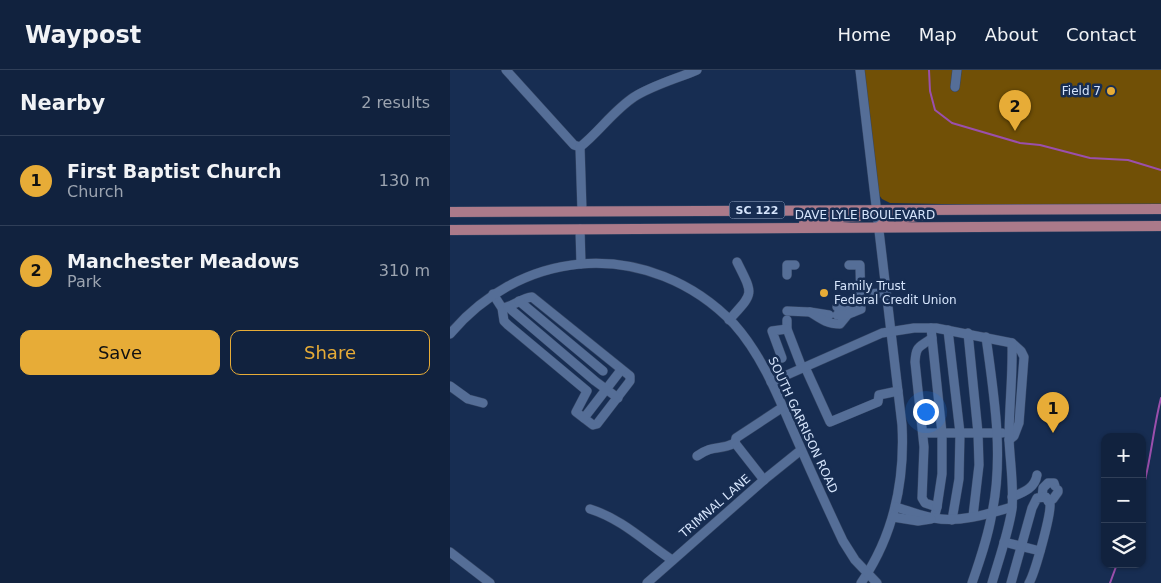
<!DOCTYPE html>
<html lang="en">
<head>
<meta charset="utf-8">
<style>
  body { margin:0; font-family:"DejaVu Sans",sans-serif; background:#1e2f49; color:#f1f3f6 }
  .controls { position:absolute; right:15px; bottom:15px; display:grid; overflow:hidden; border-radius:10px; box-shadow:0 1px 4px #0004 }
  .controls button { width:45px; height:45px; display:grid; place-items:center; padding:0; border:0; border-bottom:1px solid #303f58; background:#11223e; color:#f1f3f6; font:25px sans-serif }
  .you { position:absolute; left:475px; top:341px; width:18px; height:18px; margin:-12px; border:4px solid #fff; border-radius:50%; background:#1a73e8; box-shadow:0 0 0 8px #1a73e833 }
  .badge { display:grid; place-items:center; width:32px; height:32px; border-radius:50%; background:#e7ac37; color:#111; font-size:16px; font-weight:700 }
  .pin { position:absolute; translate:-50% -41px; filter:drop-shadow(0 1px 2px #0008) }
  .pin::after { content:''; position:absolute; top:26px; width:18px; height:15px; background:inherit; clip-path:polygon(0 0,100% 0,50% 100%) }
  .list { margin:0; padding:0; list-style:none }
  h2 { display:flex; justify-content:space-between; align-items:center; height:65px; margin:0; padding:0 20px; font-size:21px }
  h2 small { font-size:16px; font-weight:400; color:#9ca4b0 }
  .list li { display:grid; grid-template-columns:32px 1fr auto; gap:15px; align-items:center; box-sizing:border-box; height:90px; padding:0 20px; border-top:1px solid #303f58 }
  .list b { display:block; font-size:19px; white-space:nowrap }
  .list p { margin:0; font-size:16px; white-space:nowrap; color:#9ca4b0 }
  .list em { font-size:16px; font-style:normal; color:#9ca4b0 }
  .actions { display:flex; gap:10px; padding:15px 20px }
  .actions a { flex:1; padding:11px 0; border:1px solid #e7ac37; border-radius:10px; text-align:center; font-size:18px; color:#e7ac37 }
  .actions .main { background:#e7ac37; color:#111 }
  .icon { flex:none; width:28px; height:28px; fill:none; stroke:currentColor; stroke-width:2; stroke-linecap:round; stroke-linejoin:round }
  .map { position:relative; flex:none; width:711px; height:513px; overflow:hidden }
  header { display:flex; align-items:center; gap:30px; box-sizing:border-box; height:70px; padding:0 25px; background:#11223e; border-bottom:1px solid #303f58 }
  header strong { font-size:24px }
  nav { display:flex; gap:28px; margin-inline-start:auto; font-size:18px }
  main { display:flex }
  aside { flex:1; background:#11223e }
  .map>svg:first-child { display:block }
  .green { fill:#715006 }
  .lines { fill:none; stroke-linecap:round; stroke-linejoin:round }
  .stream { stroke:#9b4fac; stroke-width:2 }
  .minor-casing { stroke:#354665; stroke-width:10 }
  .major-casing { stroke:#354665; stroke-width:11 }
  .minor { stroke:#556e97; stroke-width:9 }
  .major { stroke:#ab7a8a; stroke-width:10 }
  .poi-dot { fill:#e7ac37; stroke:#172d52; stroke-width:2 }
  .labels { text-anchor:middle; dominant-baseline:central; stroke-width:5; stroke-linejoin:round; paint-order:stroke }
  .shield { fill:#172d52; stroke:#9cadc8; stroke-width:1 }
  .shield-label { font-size:11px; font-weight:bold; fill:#d5e4fb }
  .poi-label { font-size:12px; fill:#d5e4fb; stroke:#172d52; text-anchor:end }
  .street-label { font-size:12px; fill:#d5e4fb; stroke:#172d52 }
</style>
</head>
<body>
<header>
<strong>Waypost</strong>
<nav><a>Home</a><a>Map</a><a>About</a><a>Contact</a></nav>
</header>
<main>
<aside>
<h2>Nearby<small>2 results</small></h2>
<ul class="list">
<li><span class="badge">1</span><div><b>First Baptist Church</b><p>Church</p></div><em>130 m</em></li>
<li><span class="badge">2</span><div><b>Manchester Meadows</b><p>Park</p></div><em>310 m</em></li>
</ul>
<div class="actions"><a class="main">Save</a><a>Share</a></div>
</aside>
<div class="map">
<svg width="711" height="513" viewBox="0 0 711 513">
  <rect width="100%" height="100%" fill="#172d52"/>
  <!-- green -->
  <path class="green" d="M412,0H711V136H588L440,133L432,129L426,121Z"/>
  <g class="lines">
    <!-- stream -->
    <g class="stream">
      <path d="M479,0L480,21L485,40L502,53L570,73L590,75L640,88L678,90L711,100"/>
      <path d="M692,422C701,391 703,359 711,328"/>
      <path d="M660,513L667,494"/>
    </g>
    <defs>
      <g id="minor">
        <path d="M56,0L124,75L130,77"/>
        <path d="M410,0L452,355C455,412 444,465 411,513"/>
        <path d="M505,17L507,0"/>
        <path d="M130,77C149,62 163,41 184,27C203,15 226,9 247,0"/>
        <path d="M130,77L132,141"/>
        <path d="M130,159L131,194"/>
        <path d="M337,205V195H345"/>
        <path d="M43,224L52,238C63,237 71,228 82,227L180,306V311L147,354L143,355L126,342L137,321L58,255L54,251L52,238"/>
        <path d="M411,224L436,223"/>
        <path d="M69,231L153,301"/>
        <path d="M58,237L145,311L168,328"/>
        <path d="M387,237L403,242"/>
        <path d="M337,241L360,242L379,245"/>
        <path d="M360,242C371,249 377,254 390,254L399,243"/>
        <path d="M387,245H396L411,239L410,195H399"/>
        <path d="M279,250C304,222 304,226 287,192"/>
        <path d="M337,250V259L352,298"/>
        <path d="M481,258L482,268C469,278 466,275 465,292L474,377L472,428L475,433L487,437L484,448"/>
        <path d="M498,260L510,363L509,409L502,450"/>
        <path d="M518,263L528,363L529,395L523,446"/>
        <path d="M0,264C33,225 78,199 130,194C188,189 244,212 284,254C310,283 326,321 341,356C358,395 375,433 393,471L405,490L427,513"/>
        <path d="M482,268L492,363V404L487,437"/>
        <path d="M332,288L322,261L337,259"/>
        <path d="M355,297L380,352L428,332L429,325L448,321"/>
        <path d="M321,312L432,263L464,258H486L562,273L571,281L574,287L569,353L564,366L559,370"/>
        <path d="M0,316L18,329L33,333"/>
        <path d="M134,348L171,300"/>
        <path d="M473,363H552"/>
        <path d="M247,386C264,374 269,381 285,373"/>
        <path d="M314,410L285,373L286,368L333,337"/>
        <path d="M562,427C574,422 585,418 587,405"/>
        <path d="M592,427L593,418L598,413H604L605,416"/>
        <path d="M598,431L603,429L608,422V420"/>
        <path d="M446,437C459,441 471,446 484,448C509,453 538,444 562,437"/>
        <path d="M140,439C172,449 195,472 222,490"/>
        <path d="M443,447L468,451L481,449"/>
        <path d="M554,472L590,481"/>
        <path d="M0,482L40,513"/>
        <path d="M197,513L315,409L351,380"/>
        <path d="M522,513C530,490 538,467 542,443C554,386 544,325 536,267"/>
        <path d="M542,513C549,489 558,464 562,439C564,415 560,392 559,369C559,337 563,305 562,273"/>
        <path d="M561,513L582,438L587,428L596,427C596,427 600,434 600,434C601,445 585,503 579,513"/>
      </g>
      <g id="major">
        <path d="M0,142L711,139"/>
        <path d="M354,152L419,145"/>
        <path d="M430,156L437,151L479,144"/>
        <path d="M0,160L711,156"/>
      </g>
    </defs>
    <!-- minor casing -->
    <use href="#minor" class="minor-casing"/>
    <!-- major casing -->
    <use href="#major" class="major-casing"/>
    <!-- minor -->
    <use href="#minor" class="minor"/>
    <!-- major -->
    <use href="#major" class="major"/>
  </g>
  <!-- markers -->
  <g class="poi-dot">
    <circle cx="661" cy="21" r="5"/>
    <circle cx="374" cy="223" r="5"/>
  </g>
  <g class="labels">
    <!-- shield labels -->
    <rect class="shield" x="279.5" y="131.5" width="55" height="17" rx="4"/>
    <g class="shield-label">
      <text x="307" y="140">SC 122</text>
    </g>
    <!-- poi labels -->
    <g class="poi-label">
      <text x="651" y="21">Field 7</text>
      <text x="384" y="216" text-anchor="start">Family Trust<tspan x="384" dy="14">Federal Credit Union</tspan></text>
    </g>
    <!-- street labels -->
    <g class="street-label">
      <text x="415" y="145">DAVE LYLE BOULEVARD</text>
      <text transform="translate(353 355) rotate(65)">SOUTH GARRISON ROAD</text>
      <text transform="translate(265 436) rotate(-41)">TRIMNAL LANE</text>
    </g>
  </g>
</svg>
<div class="controls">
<button>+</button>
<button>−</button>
<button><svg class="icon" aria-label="layers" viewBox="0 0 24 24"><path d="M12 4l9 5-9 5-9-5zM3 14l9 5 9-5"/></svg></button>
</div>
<div class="you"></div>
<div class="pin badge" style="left:603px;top:363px">1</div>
<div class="pin badge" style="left:565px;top:61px">2</div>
</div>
</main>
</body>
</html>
